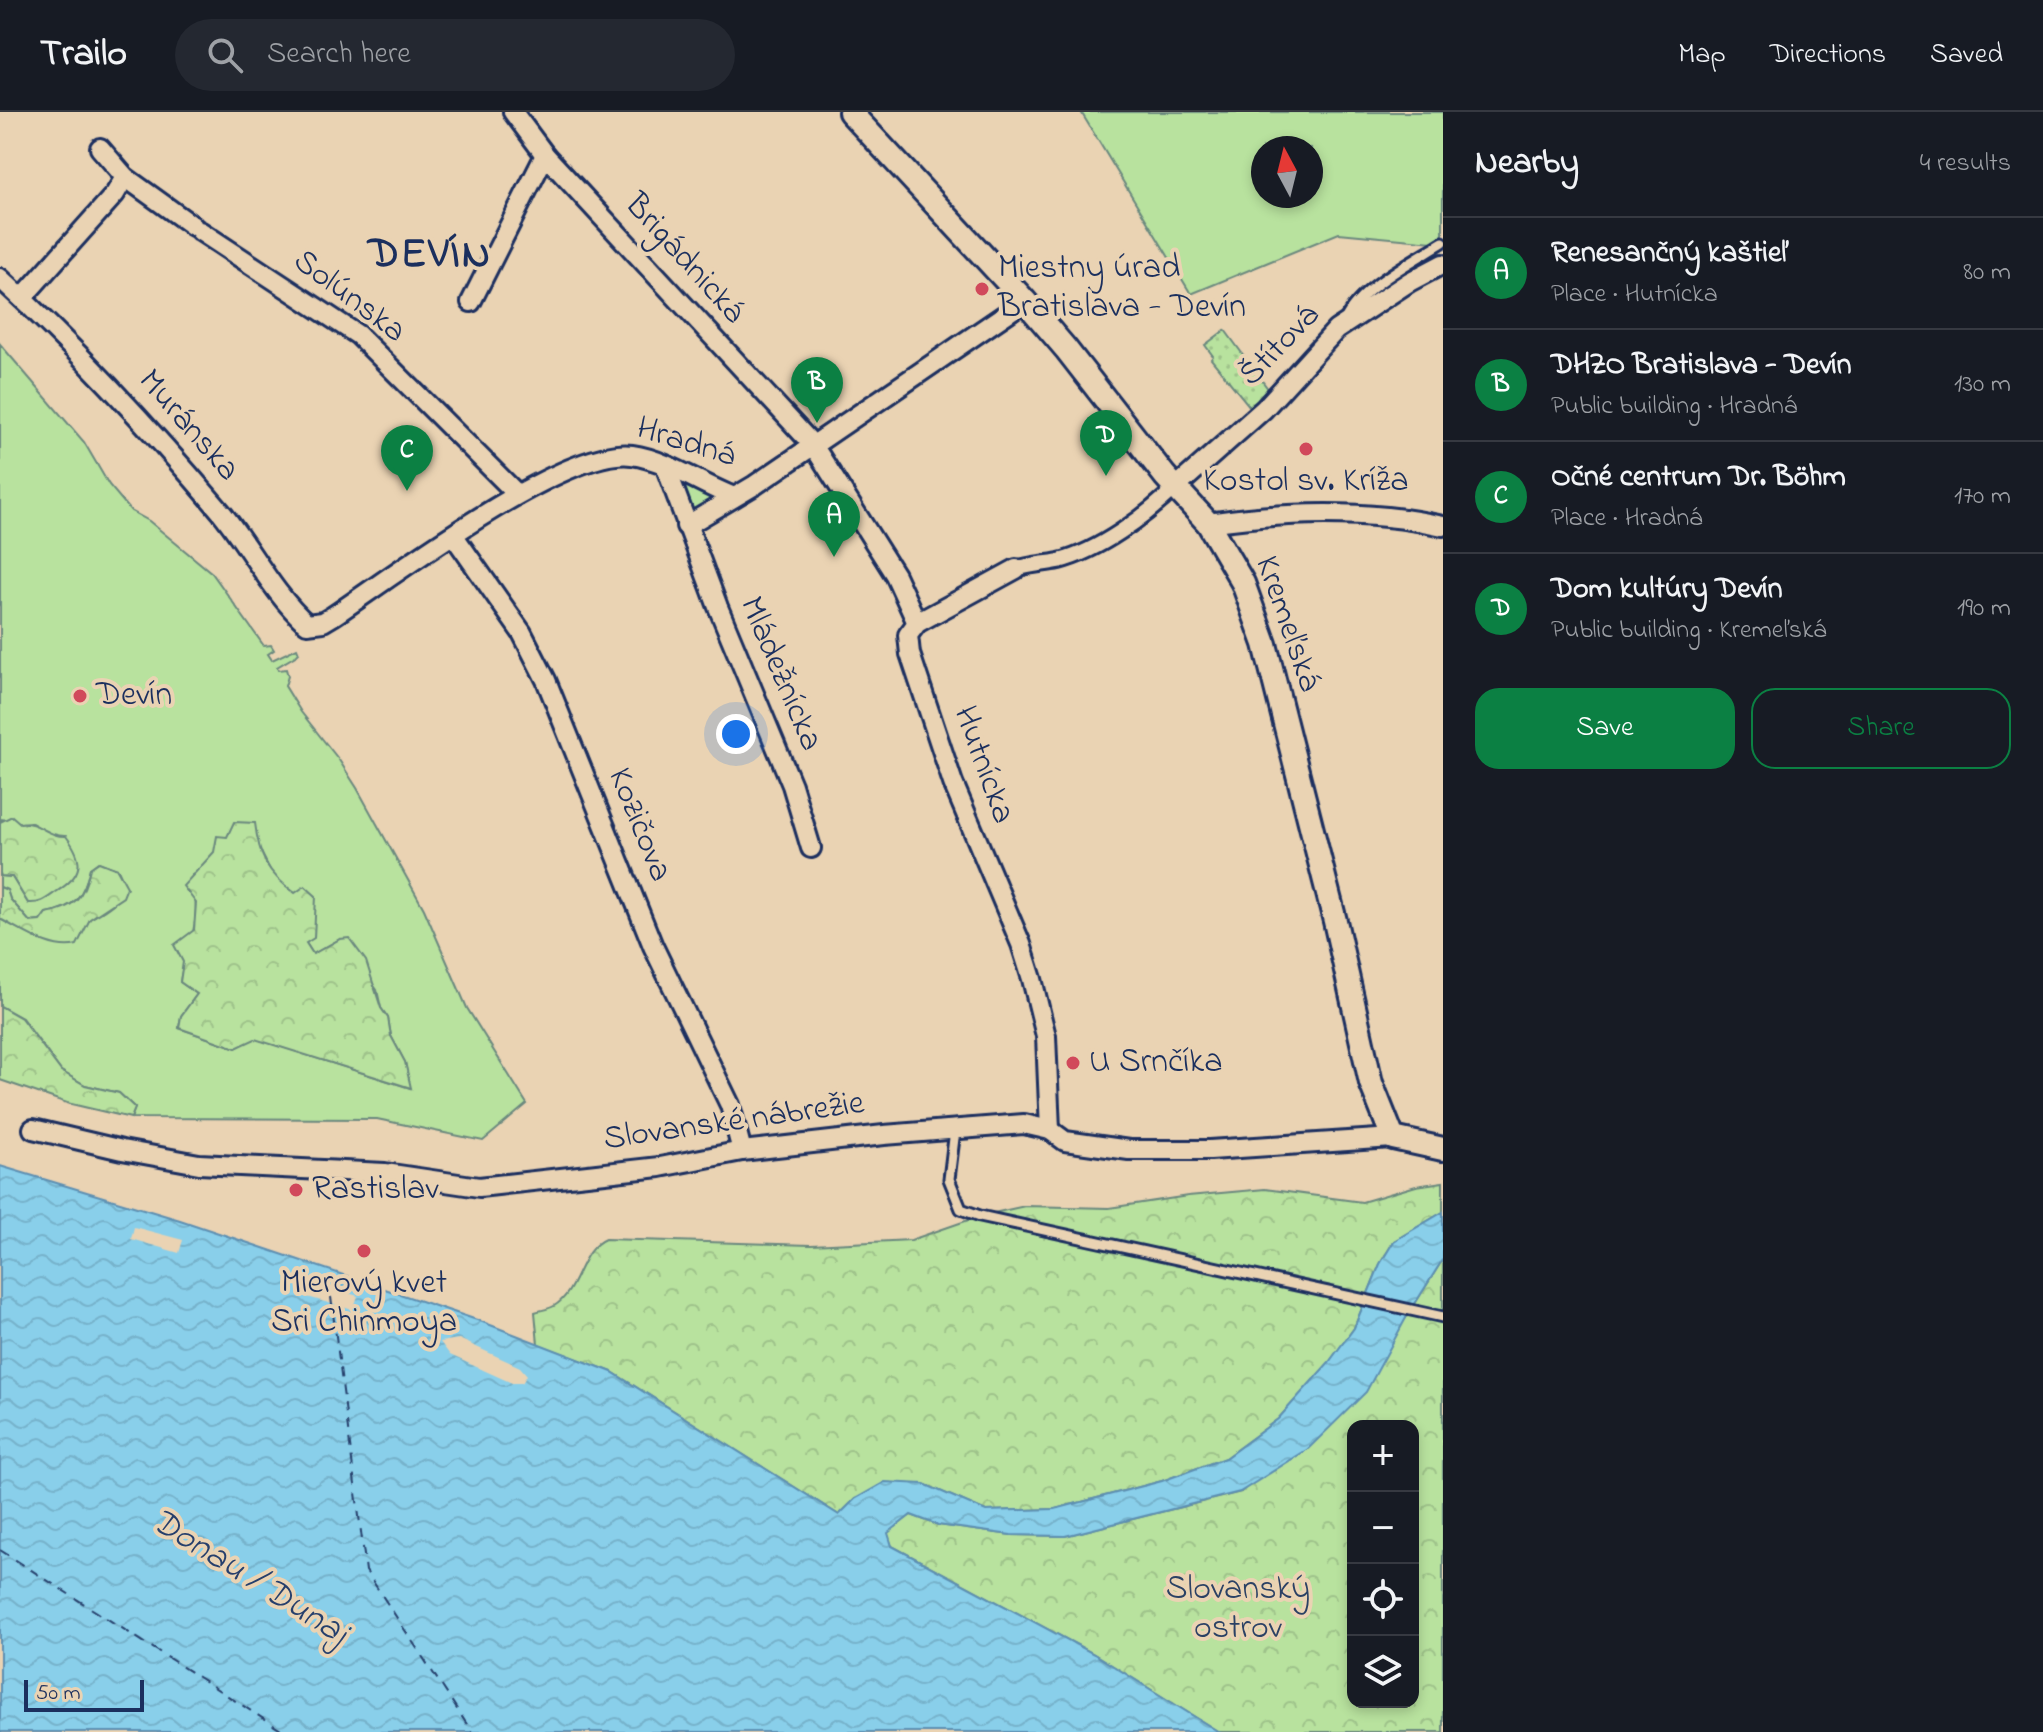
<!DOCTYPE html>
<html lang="en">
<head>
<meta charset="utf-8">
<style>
  body { margin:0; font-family:"Indie Flower",sans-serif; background:#242831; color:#f1f3f6 }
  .controls { position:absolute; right:24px; bottom:24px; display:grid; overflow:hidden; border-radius:16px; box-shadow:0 4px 12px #0003 }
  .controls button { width:72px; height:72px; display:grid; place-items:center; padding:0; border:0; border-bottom:2px solid #363941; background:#171b24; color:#f1f3f6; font:40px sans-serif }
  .compass { position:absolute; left:1251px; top:24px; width:72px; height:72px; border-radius:50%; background:#171b24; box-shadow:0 4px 12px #0003; rotate:353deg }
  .scale { position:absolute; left:24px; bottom:20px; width:120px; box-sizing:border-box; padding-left:8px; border:4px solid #1b2f5e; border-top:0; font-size:22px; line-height:28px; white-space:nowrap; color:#1b2f5e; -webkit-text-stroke:6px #ead3b3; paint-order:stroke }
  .you { position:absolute; left:736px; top:622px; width:28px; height:28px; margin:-20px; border:6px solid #fff; border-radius:50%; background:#1a73e8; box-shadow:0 0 0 12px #1a73e833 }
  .badge { display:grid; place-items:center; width:52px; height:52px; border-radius:50%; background:#0b8043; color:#fff; font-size:26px; font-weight:700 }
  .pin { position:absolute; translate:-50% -66px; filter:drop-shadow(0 2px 4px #0008) }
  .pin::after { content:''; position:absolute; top:42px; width:28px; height:24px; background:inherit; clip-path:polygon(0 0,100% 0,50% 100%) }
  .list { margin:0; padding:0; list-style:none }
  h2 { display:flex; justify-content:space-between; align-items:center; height:104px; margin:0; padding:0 32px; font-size:34px }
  h2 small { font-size:26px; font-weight:400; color:#9ea1a6 }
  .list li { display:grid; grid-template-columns:52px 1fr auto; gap:24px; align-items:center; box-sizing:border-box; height:112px; padding:0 32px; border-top:2px solid #363941 }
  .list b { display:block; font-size:30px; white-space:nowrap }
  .list p { margin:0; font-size:26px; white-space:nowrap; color:#9ea1a6 }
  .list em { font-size:26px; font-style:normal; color:#9ea1a6 }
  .actions { display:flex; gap:16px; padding:24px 32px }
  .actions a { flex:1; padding:18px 0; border:2px solid #0b8043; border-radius:24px; text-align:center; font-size:28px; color:#0b8043 }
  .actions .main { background:#0b8043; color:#fff }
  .icon { flex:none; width:44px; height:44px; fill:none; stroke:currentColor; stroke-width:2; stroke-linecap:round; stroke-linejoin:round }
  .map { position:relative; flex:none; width:1443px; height:1620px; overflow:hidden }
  header { display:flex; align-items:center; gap:48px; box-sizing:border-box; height:112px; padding:0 40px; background:#171b24; border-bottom:2px solid #363941 }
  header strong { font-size:38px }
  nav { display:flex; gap:44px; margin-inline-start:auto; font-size:28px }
  .search { width:560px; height:72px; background:#242831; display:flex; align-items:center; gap:20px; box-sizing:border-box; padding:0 28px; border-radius:44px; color:#9ea1a6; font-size:30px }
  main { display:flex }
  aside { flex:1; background:#171b24 }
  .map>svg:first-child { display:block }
  .green { fill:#b8e29e; stroke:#6a887e; stroke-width:2; fill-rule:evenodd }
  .forest { fill:url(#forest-crowns); stroke:#6a887e; stroke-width:2; fill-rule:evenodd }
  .park { fill:url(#park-dots); stroke:#6a887e; stroke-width:2 }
  .water { fill:url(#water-waves); stroke:#5d8fb2; stroke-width:2 }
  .pier { fill:#ead3b3 }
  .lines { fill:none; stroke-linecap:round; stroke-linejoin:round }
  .ferry { stroke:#263f6c; stroke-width:2; stroke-dasharray:10 8; stroke-linecap:butt }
  .service-casing { stroke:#1b2f5e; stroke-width:15 }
  .pedestrian-casing { stroke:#1b2f5e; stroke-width:20 }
  .minor-casing { stroke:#1b2f5e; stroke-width:24 }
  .tertiary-casing { stroke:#1b2f5e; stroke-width:28 }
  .service { stroke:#ead3b3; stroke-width:9 }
  .pedestrian { stroke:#ead3b3; stroke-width:14 }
  .minor { stroke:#ead3b3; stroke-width:18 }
  .tertiary { stroke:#ead3b3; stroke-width:22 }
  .poi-dot { fill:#d1495b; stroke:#ead3b3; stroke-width:3 }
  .labels { text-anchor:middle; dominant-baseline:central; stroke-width:8; stroke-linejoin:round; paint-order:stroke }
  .street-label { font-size:34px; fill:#1b2f5e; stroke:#ead3b3 }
  .poi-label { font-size:34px; fill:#1b2f5e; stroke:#ead3b3; text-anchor:start }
  .park-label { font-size:34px; fill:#2b4164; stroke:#ead3b3 }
  .water-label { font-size:36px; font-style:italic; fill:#263f6c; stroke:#ead3b3 }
  .district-label { font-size:42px; font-weight:bold; letter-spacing:2px; fill:#1b2f5e; stroke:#ead3b3 }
</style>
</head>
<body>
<header>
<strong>Trailo</strong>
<div class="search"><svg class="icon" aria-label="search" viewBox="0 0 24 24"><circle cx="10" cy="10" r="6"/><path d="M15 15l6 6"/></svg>Search here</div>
<nav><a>Map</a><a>Directions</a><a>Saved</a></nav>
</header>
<main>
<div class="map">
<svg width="1443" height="1620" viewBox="0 0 1443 1620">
  <defs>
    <pattern id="forest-crowns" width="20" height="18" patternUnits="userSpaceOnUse" patternTransform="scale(2)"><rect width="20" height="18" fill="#b8e29e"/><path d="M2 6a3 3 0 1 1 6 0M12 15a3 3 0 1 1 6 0" fill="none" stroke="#9ec28a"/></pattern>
    <pattern id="park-dots" width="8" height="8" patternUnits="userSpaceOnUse" patternTransform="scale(2)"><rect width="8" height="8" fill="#b8e29e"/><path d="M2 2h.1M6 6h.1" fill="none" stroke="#9ec28a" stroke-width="1.8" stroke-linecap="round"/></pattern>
    <pattern id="water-waves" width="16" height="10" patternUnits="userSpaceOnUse" patternTransform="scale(2)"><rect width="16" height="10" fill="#89cfea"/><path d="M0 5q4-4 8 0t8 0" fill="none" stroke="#76b2cb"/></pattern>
  </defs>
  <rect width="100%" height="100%" fill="#ead3b3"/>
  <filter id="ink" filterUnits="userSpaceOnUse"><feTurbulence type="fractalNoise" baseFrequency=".0125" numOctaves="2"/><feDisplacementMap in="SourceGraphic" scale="16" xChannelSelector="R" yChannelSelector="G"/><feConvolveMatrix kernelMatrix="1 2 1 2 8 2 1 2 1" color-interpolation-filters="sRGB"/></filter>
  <g filter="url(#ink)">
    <!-- green -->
    <g class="green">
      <path d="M1081,0H1443V131L1339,121L1191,182ZM1263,36H1311V84H1263Z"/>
      <path d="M0,232L84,330L109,373L131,399L149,409L212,461L264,534L271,533L274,538L268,542L272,548L297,536L299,541L297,543L277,555L278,558L286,557L288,564L285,574L301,600L339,648L357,676L424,797L467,896L527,992L483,1029L377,1007L131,1006L135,996L119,981L85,973L61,959L22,906L0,894V807L40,828C65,817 117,801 126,775L118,757L98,750L90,756C84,784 75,796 46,801L40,809L30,810L10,787L7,778L0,775V761L1,764L12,765L28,791L56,725L30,710L20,711L2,707L0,710ZM227,725L257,732L274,766L295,781L306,831L313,842L340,827L377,878L381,896L388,906L391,924L405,950L410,976L254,926L236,936L179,916L181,904L197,882L180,870C182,852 189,837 193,820C198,801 195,782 192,763L201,757Z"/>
      <path d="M683,370L720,388L688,408L678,375Z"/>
    </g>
    <!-- forest -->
    <g class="forest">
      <path d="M12,704L20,711C38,709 48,725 66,724C85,749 83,763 56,780C46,787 41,792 28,791L12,765L1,764L0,761V710Z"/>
      <path d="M234,710L255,711C259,745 267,761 295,781L305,774L316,784L314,826L306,831L313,842L340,827L349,826L366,849L381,896L388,906L391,924L405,950L411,976L255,927L236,936L179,916L181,904L197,882L180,870L183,850L174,833L194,818L196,791L183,774L214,740L217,724L227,725Z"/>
      <path d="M99,750L117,757L127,775L123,785L90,807L77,833C52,840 22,818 0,807V775L7,778L10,787L30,810L40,809L46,801C75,796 84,785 90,756Z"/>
      <path d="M0,894L21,906L61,959L85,973L119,981L135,996L131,1006L67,991L0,968Z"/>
      <path d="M1443,1070V1100L1394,1129L1380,1152L1354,1216L1329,1251L1278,1307L1225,1346L1162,1369L1055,1397L986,1399L924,1372L855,1387L839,1403L612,1260L538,1232L535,1200C541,1198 549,1197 554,1194C579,1179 579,1138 605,1127L811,1133L911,1128L980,1104L1025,1094L1109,1096L1188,1084L1265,1077L1362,1090L1416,1074Z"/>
      <path d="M1443,1147V1620H1219L1094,1542L892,1434L887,1421L911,1403L938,1413L1011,1423L1065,1424L1241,1380L1406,1206ZM1353,1314H1413V1590H1353Z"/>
    </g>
    <!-- park -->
    <path class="park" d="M1225,218L1271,281L1254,300L1211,247L1213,244L1205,233Z"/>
    <!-- water -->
    <path class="water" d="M0,1054L180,1108L480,1209L612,1260L839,1403L855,1387L885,1370L924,1372L986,1399L1055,1397L1162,1369L1225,1346L1278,1307L1329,1250L1354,1216L1380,1152L1394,1129L1443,1100V1147L1406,1206L1366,1280L1308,1337L1240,1380L1065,1424L1011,1423L938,1413L911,1403L888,1421L892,1434L1094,1542L1219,1620H0Z"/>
    <!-- pier -->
    <g class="pier">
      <path d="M134,1115L183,1128L179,1141L131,1127Z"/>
      <path d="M308,1169L358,1184L353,1198L304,1184Z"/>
      <path d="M459,1227L520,1255L527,1263L522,1271H512L450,1243L440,1230Z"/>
    </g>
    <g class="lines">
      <!-- ferry -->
      <g class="ferry">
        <path d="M331,1185L366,1459L472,1620"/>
        <path d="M0,1438L284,1620"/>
      </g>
      <defs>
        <g id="service">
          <path d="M1345,208C1360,176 1413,149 1443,130"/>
          <path d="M955,1018L949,1067L961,1097L980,1104L1443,1205"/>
        </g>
        <path id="pedestrian" d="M1016,457C1030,452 1045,452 1059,449C1099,439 1146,404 1175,376"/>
        <g id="minor">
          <path d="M513,0L545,43L813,333L895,463L917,511"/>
          <path d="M100,36L125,65L193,114"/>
          <path d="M200,119L358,223L517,382"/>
          <path d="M0,166C79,239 152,318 222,401C251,437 273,482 307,512L323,510L333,504C393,464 565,334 632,343C667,348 700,372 734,385"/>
          <path d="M22,186L115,82L125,65"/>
          <path d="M471,190L545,43"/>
          <path d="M665,353L718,495L792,673L811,736"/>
          <path d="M1175,376L1264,297L1336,218L1409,170L1443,152"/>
          <path d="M1208,411C1284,400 1367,397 1443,414"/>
          <path d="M686,414L755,373L1025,189"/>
          <path d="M454,424L522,521L546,568L653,834L730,993L742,1039"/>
          <path d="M1016,457L917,511L908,523L910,542L953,671L1021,832L1032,867L1046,924L1050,1018"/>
          <path d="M33,1017L122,1038L199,1052L385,1061L479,1075L660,1055L742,1039L884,1023L1024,1012L1050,1018L1065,1029L1129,1038H1210L1393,1026"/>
        </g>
        <path id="tertiary" d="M850,0L1025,189L1066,237L1165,364L1208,411L1243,471L1265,532L1335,809L1371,971L1393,1026L1443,1037"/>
      </defs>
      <!-- service casing -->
      <use href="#service" class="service-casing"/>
      <!-- pedestrian casing -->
      <use href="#pedestrian" class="pedestrian-casing"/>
      <!-- minor casing -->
      <use href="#minor" class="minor-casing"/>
      <!-- tertiary casing -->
      <use href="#tertiary" class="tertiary-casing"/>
      <!-- service -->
      <use href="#service" class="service"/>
      <!-- pedestrian -->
      <use href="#pedestrian" class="pedestrian"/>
      <!-- minor -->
      <use href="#minor" class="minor"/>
      <!-- tertiary -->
      <use href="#tertiary" class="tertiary"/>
    </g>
  </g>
  <!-- markers -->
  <g class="poi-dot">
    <circle cx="982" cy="177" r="8"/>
    <circle cx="1306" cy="337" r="8"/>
    <circle cx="80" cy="584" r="8"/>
    <circle cx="1073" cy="951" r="8"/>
    <circle cx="296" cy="1078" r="8"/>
    <circle cx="364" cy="1139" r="8"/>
  </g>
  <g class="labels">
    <!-- street labels -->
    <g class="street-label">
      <text transform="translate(684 147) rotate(48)">Brigádnická</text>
      <text transform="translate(349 185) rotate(37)">Solúnska</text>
      <text transform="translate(1280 234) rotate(-46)">Štítová</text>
      <text transform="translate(188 314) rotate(49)">Muránska</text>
      <text transform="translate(686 331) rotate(17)">Hradná</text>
      <text transform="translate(1287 512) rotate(71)">Kremeľská</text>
      <text transform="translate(780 562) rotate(67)">Mládežnícka</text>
      <text transform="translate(983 653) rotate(70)">Hutnícka</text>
      <text transform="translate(639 713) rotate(68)">Kozičova</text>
      <text transform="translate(734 1010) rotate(-8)">Slovanské nábrežie</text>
    </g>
    <!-- poi labels -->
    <g class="poi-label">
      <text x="998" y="157">Miestny úrad<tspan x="998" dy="39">Bratislava - Devín</tspan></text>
      <text x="1306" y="370" text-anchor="middle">Kostol sv. Kríža</text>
      <text x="96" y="584">Devín</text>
      <text x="1089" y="951">U Srnčíka</text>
      <text x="312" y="1078">Rastislav</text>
      <text x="364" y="1172" text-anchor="middle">Mierový kvet<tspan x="364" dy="39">Sri Chinmoya</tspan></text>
    </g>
    <!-- park labels -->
    <g class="park-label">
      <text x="1238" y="1478">Slovanský<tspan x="1238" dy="39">ostrov</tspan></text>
    </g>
    <!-- water labels -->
    <g class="water-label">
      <text transform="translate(249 1466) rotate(32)">Donau / Dunaj</text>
    </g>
    <!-- district labels -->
    <g class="district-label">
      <text x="430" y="143">DEVÍN</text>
    </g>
  </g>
</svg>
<div class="controls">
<button>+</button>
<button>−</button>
<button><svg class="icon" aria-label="locate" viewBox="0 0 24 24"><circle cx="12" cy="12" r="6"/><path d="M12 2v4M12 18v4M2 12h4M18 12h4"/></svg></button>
<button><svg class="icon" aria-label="layers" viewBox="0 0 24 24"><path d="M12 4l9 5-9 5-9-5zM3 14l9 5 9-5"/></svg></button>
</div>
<svg class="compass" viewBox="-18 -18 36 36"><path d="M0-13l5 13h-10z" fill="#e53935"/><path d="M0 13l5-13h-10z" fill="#9ea1a6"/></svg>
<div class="scale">50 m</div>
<div class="you"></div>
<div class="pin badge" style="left:834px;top:445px">A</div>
<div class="pin badge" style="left:817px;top:311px">B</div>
<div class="pin badge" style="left:407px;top:379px">C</div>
<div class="pin badge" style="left:1106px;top:364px">D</div>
</div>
<aside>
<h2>Nearby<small>4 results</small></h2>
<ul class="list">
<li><span class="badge">A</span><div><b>Renesančný kaštieľ</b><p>Place · Hutnícka</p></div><em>80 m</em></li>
<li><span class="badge">B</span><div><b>DHZO Bratislava - Devín</b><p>Public building · Hradná</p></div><em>130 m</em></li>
<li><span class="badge">C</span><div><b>Očné centrum Dr. Böhm</b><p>Place · Hradná</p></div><em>170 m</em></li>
<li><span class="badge">D</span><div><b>Dom kultúry Devín</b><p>Public building · Kremeľská</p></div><em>190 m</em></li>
</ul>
<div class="actions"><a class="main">Save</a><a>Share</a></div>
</aside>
</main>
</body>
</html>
